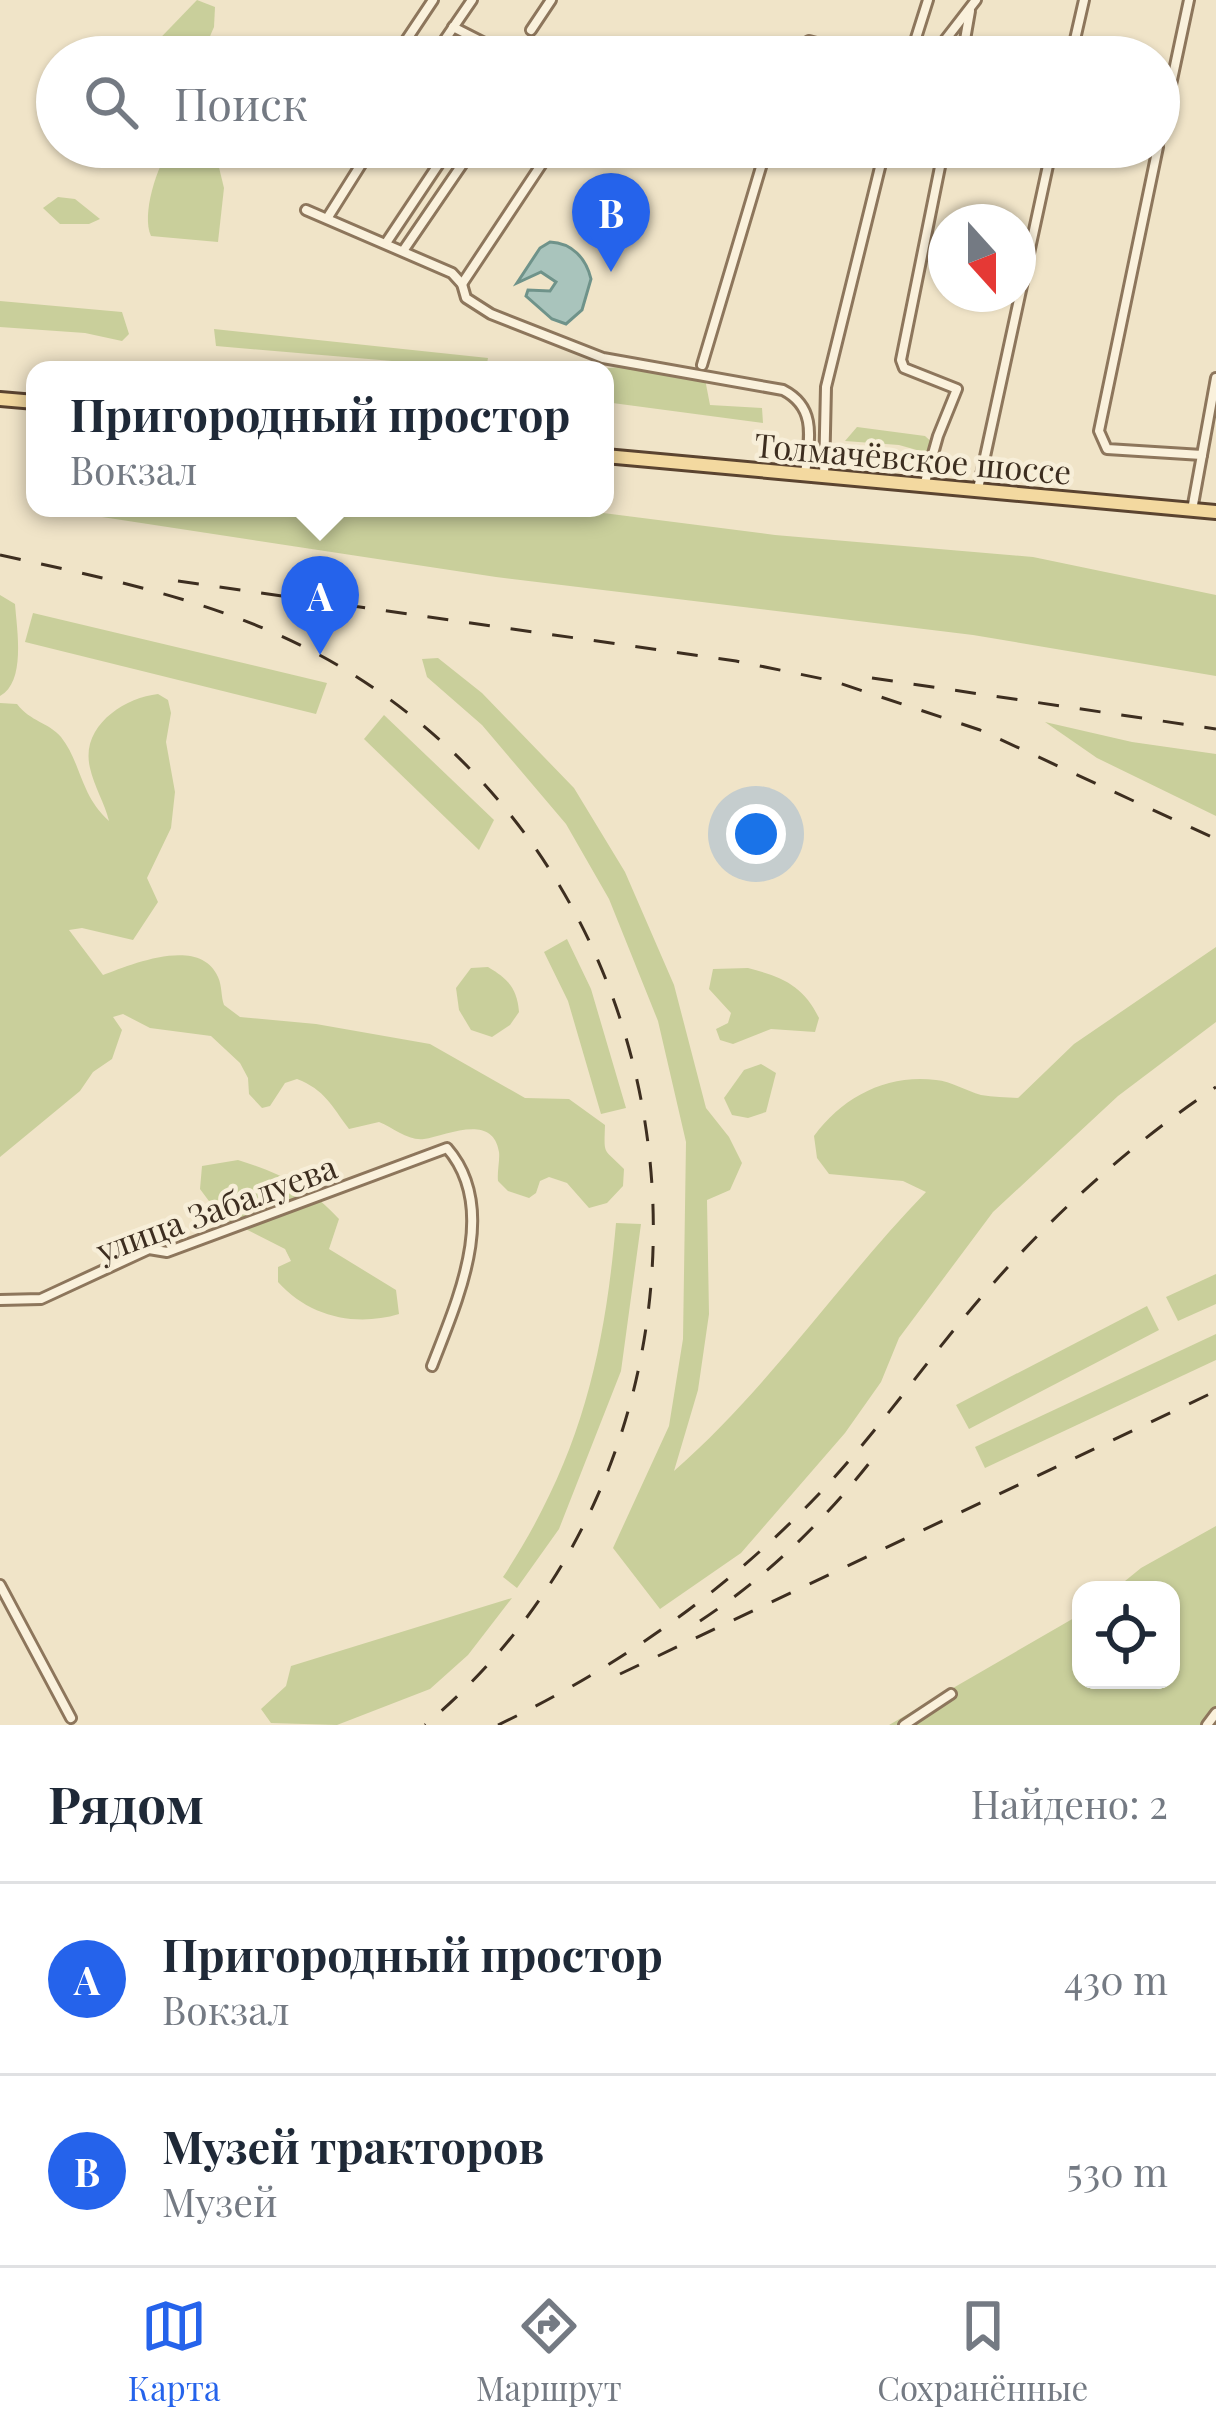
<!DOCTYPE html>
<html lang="ru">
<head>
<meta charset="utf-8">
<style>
  body { margin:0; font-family:"Playfair Display",serif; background:#f6f6f7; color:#1f2937 }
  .controls { position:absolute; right:36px; bottom:36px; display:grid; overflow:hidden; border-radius:24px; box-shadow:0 3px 9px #0004 }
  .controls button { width:108px; height:108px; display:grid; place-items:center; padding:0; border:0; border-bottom:3px solid #e0e1e3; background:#fff; color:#1f2937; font:60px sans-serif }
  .compass { position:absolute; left:928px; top:204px; width:108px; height:108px; border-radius:50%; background:#fff; box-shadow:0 3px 9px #0004; rotate:159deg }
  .you { position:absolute; left:756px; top:834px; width:42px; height:42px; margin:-30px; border:9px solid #fff; border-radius:50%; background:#1a73e8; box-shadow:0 0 0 18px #1a73e833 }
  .badge { display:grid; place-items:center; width:78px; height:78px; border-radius:50%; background:#2563eb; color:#fff; font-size:39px; font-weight:700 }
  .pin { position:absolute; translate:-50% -99px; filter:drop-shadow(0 3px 6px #0008) }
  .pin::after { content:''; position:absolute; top:63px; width:42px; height:36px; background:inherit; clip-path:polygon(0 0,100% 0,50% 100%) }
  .popup { position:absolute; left:26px; top:361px; width:588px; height:156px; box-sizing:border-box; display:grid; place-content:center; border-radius:24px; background:#fff; filter:drop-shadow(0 3px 9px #0005); font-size:39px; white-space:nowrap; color:#747a83 }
  .popup b { font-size:45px; color:#1f2937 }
  .popup::after { content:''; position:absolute; left:50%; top:100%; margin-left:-24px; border:24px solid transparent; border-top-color:#fff }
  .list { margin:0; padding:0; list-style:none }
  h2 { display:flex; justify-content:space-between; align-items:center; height:156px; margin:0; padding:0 48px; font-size:51px }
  h2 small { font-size:39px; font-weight:400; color:#747a83 }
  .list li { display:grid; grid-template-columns:78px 1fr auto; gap:36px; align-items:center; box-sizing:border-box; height:192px; padding:0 48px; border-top:3px solid #e0e1e3 }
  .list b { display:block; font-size:45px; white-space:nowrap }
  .list p { margin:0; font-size:39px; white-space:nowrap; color:#747a83 }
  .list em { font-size:39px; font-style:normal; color:#747a83 }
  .icon { flex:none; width:66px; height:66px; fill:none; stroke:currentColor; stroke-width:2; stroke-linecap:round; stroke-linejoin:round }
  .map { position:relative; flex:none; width:1216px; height:1725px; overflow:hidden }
  .search { position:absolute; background:#fff; box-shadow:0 3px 9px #0004; left:36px; right:36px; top:36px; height:132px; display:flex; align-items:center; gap:30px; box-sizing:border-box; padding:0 42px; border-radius:66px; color:#747a83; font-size:45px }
  .sheet { height:540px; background:#fff }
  nav { display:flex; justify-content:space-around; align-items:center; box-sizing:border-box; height:168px; border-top:3px solid #e0e1e3; background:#fff; font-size:33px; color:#747a83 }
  nav a { display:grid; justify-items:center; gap:6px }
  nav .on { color:#2563eb }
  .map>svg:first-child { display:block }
  .green { fill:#c9cf9b }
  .water { fill:#a9c4bc; stroke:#6f938a; stroke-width:3 }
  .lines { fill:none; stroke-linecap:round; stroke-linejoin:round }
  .minor-casing { stroke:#8d765c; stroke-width:14 }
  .primary-casing { stroke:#5b4430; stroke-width:18 }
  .minor { stroke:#faf1dc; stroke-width:8 }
  .primary { stroke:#f3d9a0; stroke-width:12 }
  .rail { stroke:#3d2e20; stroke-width:3; stroke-dasharray:21 21; stroke-linecap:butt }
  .labels { text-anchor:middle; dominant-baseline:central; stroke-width:9; stroke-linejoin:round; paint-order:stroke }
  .street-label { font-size:33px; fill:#3d2e20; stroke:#f7eed8 }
</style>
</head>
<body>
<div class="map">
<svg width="1216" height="1725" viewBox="0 0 1216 1725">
  <rect width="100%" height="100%" fill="#f0e4c8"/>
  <!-- green -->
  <g class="green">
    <path d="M197,0L215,7L214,27L201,57H142Z"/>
    <path d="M171,147H214L224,188L218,242L151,236C141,215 157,165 171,147Z"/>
    <path d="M58,197L75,199L100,219L89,224H60L43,208Z"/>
    <path d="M0,301L122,312L129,334L122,341L85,333L0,327Z"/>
    <path d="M214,329L488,358L486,369L216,346Z"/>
    <path d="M618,367L705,379L710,405L762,408L763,423L605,402V370H593Z"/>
    <path d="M857,427L925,436L936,446L931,454L899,445L845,441Z"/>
    <path d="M43,508H564L775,535L1033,557L1216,595V676L973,635L496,577Z"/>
    <path d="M0,595L15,604C17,631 26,682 0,696Z"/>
    <path d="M33,613L327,683L316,714L25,642Z"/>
    <path d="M438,658L482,693L574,788L625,872L674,985L706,1108L729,1137L742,1163L730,1190L707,1200L709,1314L698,1390L674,1471C769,1388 839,1282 926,1192L903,1181L829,1174L817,1158L814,1136C843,1097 886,1074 936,1080C951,1081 966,1091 981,1095C993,1097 1006,1097 1018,1098L1074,1044L1216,947V1022L1118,1096L993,1212L899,1338L881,1382L845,1433L741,1553L660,1609L613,1548L669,1426L683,1339L686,1142L658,1021L609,899L566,824L482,725L427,677L422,659Z"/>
    <path d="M158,694L168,700L171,713L166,742L175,792L171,828L147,878L158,902L133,940L82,928L69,930L103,975C130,965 200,935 218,977C222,985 221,997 224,1005L240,1017L316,1024L430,1044L525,1098L569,1099L605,1125C604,1157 603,1147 624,1169L623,1186L607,1203L589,1208L567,1183L549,1177L540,1181L536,1193L529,1198L508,1191L498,1181C497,1172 500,1160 499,1152C493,1112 445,1136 424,1139C408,1141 394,1128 379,1122L349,1129C331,1105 325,1090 297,1079L285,1083L270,1106L262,1108L249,1094L248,1078L240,1063L211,1036L150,1028L123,1014L113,1017L122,1030L112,1059L93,1072L80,1091L0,1157V703L17,704C31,722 48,722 61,737C81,762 80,795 109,821C105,804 94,786 90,768C80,727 123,698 158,694Z"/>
    <path d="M384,715L494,820L479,850L364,739Z"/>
    <path d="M1045,722L1132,742L1216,754V816L1097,758Z"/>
    <path d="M567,939L591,989L626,1108L601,1114L568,1001L544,952Z"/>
    <path d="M488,967C508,979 517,988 519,1012L510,1025L492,1037L471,1030L459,1010L456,988L471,968Z"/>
    <path d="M748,968C782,977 803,985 819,1018L815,1032L771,1029L733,1044L720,1040L716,1029L728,1023L731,1013L709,989L713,969Z"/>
    <path d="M761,1064L776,1073L766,1112L748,1118L732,1115L724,1098L744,1070Z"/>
    <path d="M238,1160C279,1173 310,1187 339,1219L329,1249L396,1290L399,1314C356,1327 309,1317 278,1282V1267L291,1261L285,1249L220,1216L200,1189L202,1166Z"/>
    <path d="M616,1223L641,1224L621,1371L559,1529L517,1588L503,1577C579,1461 604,1359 616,1223Z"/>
    <path d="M1216,1274V1304L1178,1321L1166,1297Z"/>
    <path d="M1147,1306L1159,1330L969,1429L956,1405Z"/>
    <path d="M1216,1334V1360L985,1468L975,1447Z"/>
    <path d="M1216,1526V1725H889L1081,1614V1680H1171V1590H1114L1141,1568Z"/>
    <path d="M512,1598L468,1655L430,1689L337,1725L271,1723L261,1709L286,1686L291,1666Z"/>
  </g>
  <!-- water -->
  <path class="water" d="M550,242C572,243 586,258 591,279L582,310L566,324L552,319L526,296L528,290L550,291L556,282L541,272L517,283L540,248Z"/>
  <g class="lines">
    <defs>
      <g id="minor">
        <path d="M453,27L512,57"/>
        <path d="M531,30L551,0"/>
        <path d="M395,57L433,0"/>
        <path d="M433,57L472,0"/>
        <path d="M794,57L797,48L809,41L869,57"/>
        <path d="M910,57L928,0"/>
        <path d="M932,57L976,0"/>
        <path d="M962,57L970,11"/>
        <path d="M1071,57L1084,0"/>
        <path d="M1159,141L1189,0"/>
        <path d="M1158,147L1099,431L1107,449L1202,455"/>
        <path d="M306,210L452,273L462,284L466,298L491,314L603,358L783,390C818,408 809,440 805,474"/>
        <path d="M328,217L372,147"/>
        <path d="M386,243L450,147"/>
        <path d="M403,251L474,147"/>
        <path d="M462,284L553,147"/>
        <path d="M702,365L767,147"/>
        <path d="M824,476L826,387L885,147"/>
        <path d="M924,486L938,436L957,389L904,368L901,360L944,147"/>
        <path d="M978,489L1052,147"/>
        <path d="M1192,510L1216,378"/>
        <path d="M0,1300L41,1299L149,1249L167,1252L447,1148C500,1209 457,1301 432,1366"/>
        <path d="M0,1585L71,1718"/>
        <path d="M904,1725L951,1694"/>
        <path d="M1207,1725L1216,1713"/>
      </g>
      <g id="primary">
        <path d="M0,399L35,402"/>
        <path d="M605,456L1216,512"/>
      </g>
    </defs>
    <!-- minor casing -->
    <use href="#minor" class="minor-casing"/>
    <!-- primary casing -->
    <use href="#primary" class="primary-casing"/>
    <!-- minor -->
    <use href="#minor" class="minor"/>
    <!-- primary -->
    <use href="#primary" class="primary"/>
    <!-- rail -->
    <g class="rail">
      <path d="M0,555C141,586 268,611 388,698C725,943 745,1458 425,1725"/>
      <path d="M178,581L736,661L833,681L980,730L1216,839"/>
      <path d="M872,678L1216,729"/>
      <path d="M700,1621C768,1576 824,1521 874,1457"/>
      <path d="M620,1674L1216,1391"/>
      <path d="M498,1725C617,1668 725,1592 816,1497C871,1440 916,1375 967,1314C1039,1227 1122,1150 1216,1087"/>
    </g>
  </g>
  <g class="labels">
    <!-- street labels -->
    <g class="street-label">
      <text transform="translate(913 457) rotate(5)">Толмачёвское шоссе</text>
      <text transform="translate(216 1207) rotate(-20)">улица Забалуева</text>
    </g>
  </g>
</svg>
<div class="controls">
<button><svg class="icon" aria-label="locate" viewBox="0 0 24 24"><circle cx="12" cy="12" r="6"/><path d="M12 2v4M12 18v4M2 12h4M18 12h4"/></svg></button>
</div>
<svg class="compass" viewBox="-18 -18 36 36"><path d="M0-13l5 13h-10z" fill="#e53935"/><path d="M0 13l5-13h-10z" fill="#747a83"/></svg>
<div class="you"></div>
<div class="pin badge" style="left:320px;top:655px">A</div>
<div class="popup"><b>Пригородный простор</b>Вокзал</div>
<div class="pin badge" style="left:611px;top:272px">B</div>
<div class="search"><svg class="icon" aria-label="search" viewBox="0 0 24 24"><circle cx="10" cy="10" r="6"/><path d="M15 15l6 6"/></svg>Поиск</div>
</div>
<section class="sheet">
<h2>Рядом<small>Найдено: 2</small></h2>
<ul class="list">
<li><span class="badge">A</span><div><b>Пригородный простор</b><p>Вокзал</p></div><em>430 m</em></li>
<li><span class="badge">B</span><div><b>Музей тракторов</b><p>Музей</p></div><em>530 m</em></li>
</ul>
</section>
<nav>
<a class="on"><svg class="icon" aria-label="map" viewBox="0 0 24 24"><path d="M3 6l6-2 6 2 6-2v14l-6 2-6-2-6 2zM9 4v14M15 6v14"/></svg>Карта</a>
<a><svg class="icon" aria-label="directions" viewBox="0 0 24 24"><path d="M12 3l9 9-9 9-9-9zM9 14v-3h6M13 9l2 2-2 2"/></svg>Маршрут</a>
<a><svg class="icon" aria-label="saved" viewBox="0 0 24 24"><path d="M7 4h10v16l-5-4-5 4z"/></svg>Сохранённые</a>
</nav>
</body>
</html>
